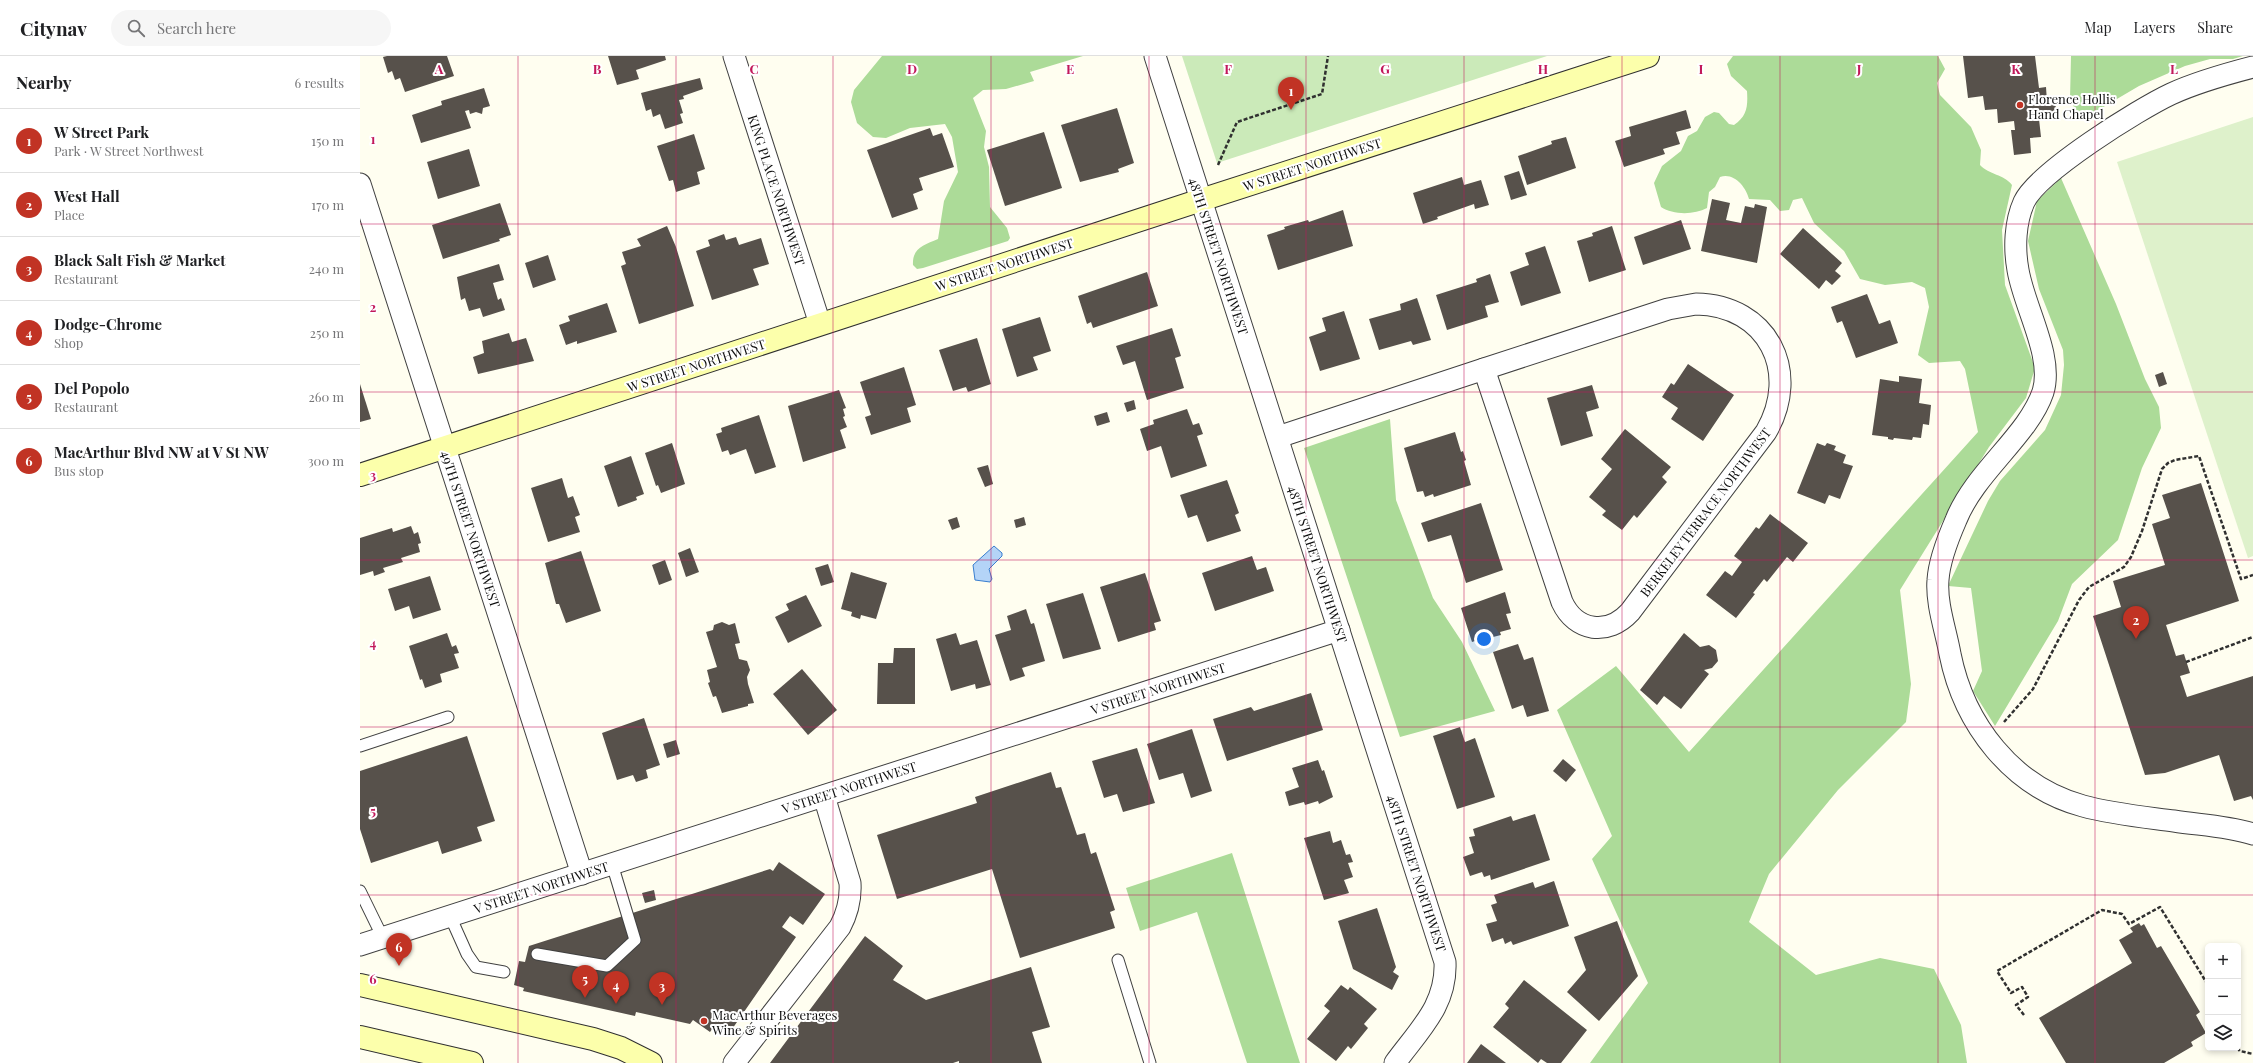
<!DOCTYPE html>
<html lang="en">
<head>
<meta charset="utf-8">
<style>
  body { margin:0; font-family:"Playfair Display",serif; background:#f6f6f6; color:#202124 }
  .controls { position:absolute; right:12px; bottom:12px; display:grid; overflow:hidden; border-radius:6px; box-shadow:0 2px 6px #0003 }
  .controls button { width:36px; height:36px; display:grid; place-items:center; padding:0; border:0; border-bottom:1px solid #e0e0e0; background:#fff; color:#202124; font:20px sans-serif }
  .you { position:absolute; left:1124px; top:583px; width:14px; height:14px; margin:-10px; border:3px solid #fff; border-radius:50%; background:#1a73e8; box-shadow:0 0 0 6px #1a73e833 }
  .badge { display:grid; place-items:center; width:26px; height:26px; border-radius:50%; background:#c13324; color:#fff; font-size:13px; font-weight:700 }
  .pin { position:absolute; translate:-50% -33px; filter:drop-shadow(0 1px 2px #0008) }
  .pin::after { content:''; position:absolute; top:21px; width:14px; height:12px; background:inherit; clip-path:polygon(0 0,100% 0,50% 100%) }
  .list { margin:0; padding:0; list-style:none }
  h2 { display:flex; justify-content:space-between; align-items:center; height:52px; margin:0; padding:0 16px; font-size:17px }
  h2 small { font-size:13px; font-weight:400; color:#757577 }
  .list li { display:grid; grid-template-columns:26px 1fr auto; gap:12px; align-items:center; box-sizing:border-box; height:64px; padding:0 16px; border-top:1px solid #e0e0e0 }
  .list b { display:block; font-size:15px; white-space:nowrap }
  .list p { margin:0; font-size:13px; white-space:nowrap; color:#757577 }
  .list em { font-size:13px; font-style:normal; color:#757577 }
  .icon { flex:none; width:22px; height:22px; fill:none; stroke:currentColor; stroke-width:2; stroke-linecap:round; stroke-linejoin:round }
  .map { position:relative; flex:none; width:1893px; height:1007px; overflow:hidden }
  header { display:flex; align-items:center; gap:24px; box-sizing:border-box; height:56px; padding:0 20px; background:#fff; border-bottom:1px solid #e0e0e0 }
  header strong { font-size:19px }
  nav { display:flex; gap:22px; margin-inline-start:auto; font-size:14px }
  .search { width:280px; height:36px; background:#f6f6f6; display:flex; align-items:center; gap:10px; box-sizing:border-box; padding:0 14px; border-radius:22px; color:#757577; font-size:15px }
  main { display:flex }
  aside { flex:1; background:#fff }
  .map>svg:first-child { display:block }
  .green { fill:#cbeab9 }
  .forest { fill:#acdb98 }
  .pitch { fill:#def1cb }
  .water { fill:#b4d4f7; stroke:#397ecf }
  .building { fill:#57514b }
  .lines { fill:none; stroke-linecap:round; stroke-linejoin:round }
  .lane-casing { stroke:#414141; stroke-width:13 }
  .street-casing { stroke:#414141; stroke-width:23 }
  .secondary-casing { stroke:#303030; stroke-width:24 }
  .path { stroke:#303030; stroke-width:2.5; stroke-dasharray:4 2; stroke-linecap:butt }
  .lane { stroke:#fff; stroke-width:11 }
  .street { stroke:#fff; stroke-width:21 }
  .secondary { stroke:#fcffab; stroke-width:22 }
  .grid { fill:none; stroke:#c2185b; stroke-width:1; stroke-opacity:0.55 }
  .poi-dot { fill:#c13324; stroke:#fff; stroke-width:1.5 }
  .labels { text-anchor:middle; dominant-baseline:central; stroke-width:4; stroke-linejoin:round; paint-order:stroke }
  .poi-label { font-size:13px; fill:#0e0e0e; stroke:#fff; text-anchor:start }
  .street-label { font-size:13px; fill:#0e0e0e; stroke:#fff }
  .grid-label { font-size:13px; text-anchor:middle; font-weight:bold; fill:#c2185b; stroke:#fff; stroke-width:4; stroke-linejoin:round; paint-order:stroke }
</style>
</head>
<body>
<header>
<strong>Citynav</strong>
<div class="search"><svg class="icon" aria-label="search" viewBox="0 0 24 24"><circle cx="10" cy="10" r="6"/><path d="M15 15l6 6"/></svg>Search here</div>
<nav><a>Map</a><a>Layers</a><a>Share</a></nav>
</header>
<main>
<aside>
<h2>Nearby<small>6 results</small></h2>
<ul class="list">
<li><span class="badge">1</span><div><b>W Street Park</b><p>Park · W Street Northwest</p></div><em>150 m</em></li>
<li><span class="badge">2</span><div><b>West Hall</b><p>Place</p></div><em>170 m</em></li>
<li><span class="badge">3</span><div><b>Black Salt Fish &amp; Market</b><p>Restaurant</p></div><em>240 m</em></li>
<li><span class="badge">4</span><div><b>Dodge-Chrome</b><p>Shop</p></div><em>250 m</em></li>
<li><span class="badge">5</span><div><b>Del Popolo</b><p>Restaurant</p></div><em>260 m</em></li>
<li><span class="badge">6</span><div><b>MacArthur Blvd NW at V St NW</b><p>Bus stop</p></div><em>300 m</em></li>
</ul>
</aside>
<div class="map">
<svg width="1893" height="1007" viewBox="0 0 1893 1007">
  <rect width="100%" height="100%" fill="#fffef0"/>
  <!-- green -->
  <path class="green" d="M822,0H1187L857,107Z"/>
  <!-- forest -->
  <g class="forest">
    <path d="M522,0H723L670,16L674,25L646,33L623,34L613,42L626,75L624,91L629,111L630,151L647,172L650,182L648,185L563,212L557,213L553,209C552,192 564,189 578,183L584,145L598,116L592,81L585,68L550,72L526,82L513,81L497,67L491,46L494,34Z"/>
    <path d="M1373,0H1578L1585,13L1577,27L1580,39L1611,71L1621,94L1620,109C1629,119 1644,118 1652,129L1642,174L1645,229L1675,312L1666,342L1629,391L1540,534L1551,628L1546,666L1478,734L1409,818L1389,866L1456,919L1520,902L1574,913L1601,969L1607,1007H1230L1288,927L1232,803L1252,780L1197,654L1256,610L1329,696L1618,376L1605,313L1600,305L1569,307L1558,299L1569,251L1565,232L1552,226L1525,229L1500,223L1484,195L1454,167L1442,142L1433,144L1429,154L1420,155L1410,144L1389,143C1386,131 1374,116 1360,121L1355,131L1349,136L1347,152C1334,159 1313,159 1301,151L1294,127L1302,110L1321,95L1328,80L1337,75L1345,61L1354,56L1359,57L1369,68L1374,69C1387,60 1388,51 1387,35L1371,20L1367,8Z"/>
    <path d="M1711,0H1883L1873,3H1850L1825,10L1779,30L1728,60L1718,59L1710,43Z"/>
    <path d="M1701,122L1756,248L1785,323L1799,351L1801,372L1782,412L1758,484L1712,528L1698,565L1635,670L1613,635L1622,615L1611,532L1588,530L1628,445L1640,425L1685,374L1701,339L1704,309L1703,294L1679,233L1668,185L1677,145Z"/>
    <path d="M1030,363L1036,444L1073,542L1102,586L1135,655L1040,681L944,392Z"/>
    <path d="M872,797L940,1007H887L837,856L780,875L766,832Z"/>
  </g>
  <!-- pitch -->
  <path class="pitch" d="M1893,61V500L1888,502L1757,106Z"/>
  <!-- water -->
  <path class="water" d="M634,490L642,497V500L629,513L632,523L630,526L615,524L613,509Z"/>
  <!-- building -->
  <g class="building">
    <path d="M27,0H87L94,20L45,36L40,22L35,24L32,15L28,17L23,1Z"/>
    <path d="M248,0H305L306,4L276,14L279,23L257,29Z"/>
    <path d="M1603,0H1675L1679,32L1686,31L1687,46L1695,45L1697,61L1679,63L1681,81L1670,82L1671,97L1654,99L1651,74H1655L1654,65L1638,67L1637,53L1625,54L1623,40L1608,42Z"/>
    <path d="M340,22L343,33L323,40L324,43L319,44L323,57L320,58L323,67L305,73L300,58L293,61L291,53L286,55L281,37Z"/>
    <path d="M124,32L130,50L123,52L122,58L116,56L110,58L109,54L105,55L111,72L61,87L52,59L82,49L81,45Z"/>
    <path d="M757,52L774,107L758,113L759,116L720,126L701,69Z"/>
    <path d="M1326,54L1331,72L1316,76L1320,88L1303,93L1305,98L1264,111L1255,85L1271,80L1269,71Z"/>
    <path d="M570,72L573,80L582,77L594,111L559,122L563,134L553,138L558,153L532,162L507,94Z"/>
    <path d="M684,76L702,132L645,150L627,94Z"/>
    <path d="M334,78L345,113L337,116L340,128L316,136L313,124L309,125L297,90Z"/>
    <path d="M1206,81L1216,112L1167,129L1158,100L1192,88L1191,85Z"/>
    <path d="M109,93L120,130L78,143L67,106Z"/>
    <path d="M1159,115L1167,139L1151,144L1144,120Z"/>
    <path d="M1102,121L1104,129L1121,124L1129,149L1115,153L1114,148L1077,161L1078,163L1063,168L1053,137Z"/>
    <path d="M1352,143L1370,147L1366,164L1381,167L1385,150L1394,152L1395,148L1407,151L1397,207L1341,195Z"/>
    <path d="M140,147L151,179L139,183L140,185L83,203L72,169Z"/>
    <path d="M983,154L993,190L918,214L907,179L925,173L924,171L948,164L949,166Z"/>
    <path d="M1321,164L1331,193L1283,209L1274,181Z"/>
    <path d="M307,170L316,191L334,250L279,268L261,210L266,208L262,196L281,190L277,183Z"/>
    <path d="M1252,170L1266,214L1229,226L1217,185L1233,180L1232,177Z"/>
    <path d="M1443,172L1482,207L1475,215L1481,220L1472,229L1466,224L1459,233L1420,198Z"/>
    <path d="M364,178L366,184L376,181L379,189L401,182L409,208L393,213L399,229L352,244L336,195L350,190L348,184Z"/>
    <path d="M1185,190L1201,237L1161,250L1150,216L1169,209L1165,197Z"/>
    <path d="M188,199L196,224L173,232L165,207Z"/>
    <path d="M139,208L144,224L133,227L138,244L141,242L145,254L123,261L120,252L109,255L105,242L101,244L97,221Z"/>
    <path d="M787,216L798,250L733,272L731,266L727,268L718,240Z"/>
    <path d="M1130,218L1139,246L1125,250L1128,261L1087,274L1076,239L1117,226L1116,223Z"/>
    <path d="M1507,238L1519,268L1530,264L1538,287L1496,302L1482,265L1477,267L1471,251Z"/>
    <path d="M1057,242L1071,284L1053,289L1051,285L1019,294L1009,263L1041,254L1040,248Z"/>
    <path d="M247,247L257,276L217,288V285L206,289L199,269L210,265L208,260Z"/>
    <path d="M984,255L1000,303L960,315L949,281L966,275L962,262Z"/>
    <path d="M680,261L691,295L673,301L678,314L657,321L642,273Z"/>
    <path d="M812,272L821,300L815,302L824,332L787,344L775,305L763,309L756,290Z"/>
    <path d="M149,277L152,286L166,282L174,305L118,318L113,301L124,297L122,285Z"/>
    <path d="M617,282L631,328L608,336L606,331L593,335L579,294Z"/>
    <path d="M1328,308L1374,339L1343,385L1311,363L1318,352L1302,341L1311,327L1314,329Z"/>
    <path d="M544,311L556,349L547,352L551,366L511,379L505,361L511,359L500,326Z"/>
    <path d="M1803,316L1807,328L1799,331L1795,319Z"/>
    <path d="M1539,320L1562,323L1559,347L1571,349L1569,369L1563,368L1561,382L1553,381L1552,384L1534,382L1533,384L1528,383V381L1512,379L1520,323L1539,326Z"/>
    <path d="M0,328L11,363L0,366Z"/>
    <path d="M1232,329L1239,352L1226,356L1233,380L1201,390L1187,342Z"/>
    <path d="M479,334L486,352L483,353L485,360L483,361L487,371L480,374L486,392L443,406L428,350Z"/>
    <path d="M774,344L776,353L767,356L764,347Z"/>
    <path d="M827,353L833,369L839,367L843,378L837,380L847,410L811,422L801,390L787,395L780,373L794,368L793,364Z"/>
    <path d="M747,356L750,366L737,370L734,360Z"/>
    <path d="M399,359L416,411L395,418L386,393L370,399L368,394L362,396L356,378L362,376L361,372Z"/>
    <path d="M1265,373L1311,411L1302,421L1307,426L1277,462L1274,459L1262,474L1242,459L1246,455L1229,441L1252,413L1241,403Z"/>
    <path d="M1095,376L1101,396L1103,395L1106,404L1104,405L1111,429L1074,441L1073,438L1065,441L1063,435L1057,436L1044,392Z"/>
    <path d="M312,387L325,428L301,437L298,429L296,430L285,397Z"/>
    <path d="M1457,387L1465,390L1467,387L1476,390L1474,394L1486,399L1483,407L1493,410L1480,443L1469,439L1465,448L1437,437Z"/>
    <path d="M271,400L284,438L276,441L277,444L258,451L244,410Z"/>
    <path d="M628,409L633,428L625,431L617,412Z"/>
    <path d="M202,422L208,442L213,440L220,459L215,461L220,476L188,486L171,432Z"/>
    <path d="M867,424L879,457L875,459L881,475L847,486L837,459L828,462L820,439Z"/>
    <path d="M1841,427L1879,545L1806,569L1816,600L1824,598L1830,617L1820,620L1827,641L1893,620V744L1891,740L1874,745L1859,699L1805,717L1785,719L1733,560L1761,551L1753,525L1805,509L1792,468L1810,462L1802,439Z"/>
    <path d="M1121,447L1143,514L1106,527L1091,479L1068,486L1061,467Z"/>
    <path d="M1410,458L1448,487L1433,506L1427,501L1407,526L1404,523L1393,537L1395,538L1376,562L1346,539L1365,515L1372,520L1382,506L1374,500L1396,471L1399,473Z"/>
    <path d="M597,461L600,471L592,474L588,464Z"/>
    <path d="M664,461L666,469L656,472L654,464Z"/>
    <path d="M51,470L54,478L58,476L61,487L58,488L60,496L41,502L43,506L23,512L25,516L14,520L13,515L0,519V482L32,472L33,476Z"/>
    <path d="M330,492L339,516L326,521L318,497Z"/>
    <path d="M221,495L241,555L206,567L199,548H196L185,507Z"/>
    <path d="M892,500L897,514L906,511L914,535L855,555L842,517Z"/>
    <path d="M305,504L312,524L299,529L292,509Z"/>
    <path d="M468,508L474,526L461,530L455,512Z"/>
    <path d="M491,516L527,527L516,563L501,559L500,563L491,560L492,556L481,553Z"/>
    <path d="M785,517L801,565L794,567L796,574L758,586L740,531Z"/>
    <path d="M70,520L81,554L53,563L49,550L35,555L28,533Z"/>
    <path d="M1145,536L1151,557L1146,558L1151,573L1140,576L1141,579L1133,581V579L1112,586L1101,552Z"/>
    <path d="M723,537L741,593L703,603L686,548Z"/>
    <path d="M446,539L462,570L428,587L415,561L429,554L426,548Z"/>
    <path d="M666,553L671,568L674,567L685,605L662,612L665,620L650,625L635,579L651,574L647,560Z"/>
    <path d="M362,566L369,569L375,567L380,587L375,588L379,603L387,605L390,614L387,621L388,628L394,647L388,648V650L362,657L356,640L353,641L348,627L350,626L347,614L357,611L346,576L353,574L354,569Z"/>
    <path d="M87,577L92,591L96,589L99,597L94,598L99,612L80,618L82,626L65,632L62,623L60,624L49,590Z"/>
    <path d="M596,577L600,589L617,584L631,629L616,633L615,628L591,635L576,583Z"/>
    <path d="M1324,577L1340,591L1349,589L1356,594L1358,605L1352,612L1344,614L1349,618L1321,653L1304,640L1297,649L1280,634Z"/>
    <path d="M1158,588L1164,604L1173,601L1189,655L1167,661L1163,649L1152,653L1133,596Z"/>
    <path d="M534,592H555V648H517L518,607H533Z"/>
    <path d="M442,613L477,654L448,679L413,638Z"/>
    <path d="M951,637L963,674L867,705L853,663L891,651L894,655Z"/>
    <path d="M284,662L300,709L286,714L288,722L276,726L273,719L257,724L242,677Z"/>
    <path d="M1100,671L1105,686L1115,682L1135,741L1097,753L1073,680Z"/>
    <path d="M832,673L852,735L831,742L823,717L799,724L787,688Z"/>
    <path d="M107,680L135,765L117,771L122,785L82,798L78,785L11,807L0,773V715Z"/>
    <path d="M316,684L320,698L307,702L303,688Z"/>
    <path d="M777,692L795,747L763,756L757,738L744,742L732,705Z"/>
    <path d="M1203,703L1216,714L1206,726L1193,715Z"/>
    <path d="M958,704L962,715L964,714L973,741L959,748L958,745L945,749L944,746L929,750L925,736L939,731L932,712Z"/>
    <path d="M691,716L696,732L701,731L717,779L725,777L731,798L736,796L755,854L750,856L755,872L660,902L632,813L537,843L517,779L617,747L615,741Z"/>
    <path d="M1175,758L1190,804L1131,824L1130,819L1124,821L1122,816L1110,820L1103,801L1114,797L1109,781L1115,780L1113,773L1151,760L1153,765Z"/>
    <path d="M970,775L973,787L981,784L986,799L990,798L993,806L988,807L993,821L984,824L989,837L964,844L944,782Z"/>
    <path d="M419,806L465,838L443,869L430,860L422,871L436,881L368,979L355,969L350,976L333,964L330,968L276,956L275,960L163,935L164,932L154,929L159,905L165,906L169,890L410,813L413,815Z"/>
    <path d="M1194,825L1209,870L1153,889L1151,885L1145,888L1143,882L1132,886L1126,868L1137,865L1131,849L1137,847L1134,839L1173,826L1175,832Z"/>
    <path d="M294,834L296,844L285,847L282,837Z"/>
    <path d="M1017,852L1036,911L1033,916L1039,920L1032,934L993,913L978,865Z"/>
    <path d="M1257,865L1278,920L1239,965L1207,936L1226,914L1214,881Z"/>
    <path d="M1779,867L1781,870L1784,868L1797,892L1801,890L1840,956L1836,959L1846,977L1831,986L1833,990L1804,1007H1706L1679,962L1772,907L1759,884L1773,876L1770,872Z"/>
    <path d="M505,880L543,910L533,924L566,944L671,911L690,971L672,976L682,1007H599V1005L593,1007H410Z"/>
    <path d="M1164,924L1227,974L1201,1007H1187L1181,1003L1178,1007L1133,971L1149,952L1145,948Z"/>
    <path d="M981,929L988,934L990,931L1017,953L1004,968L1008,972L991,993L988,990L976,1005L947,983L970,955L964,950Z"/>
    <path d="M1121,988L1146,1007H1107Z"/>
  </g>
  <g class="lines">
    <defs>
      <g id="lane">
        <path d="M0,690L88,661"/>
        <path d="M0,835L23,882"/>
        <path d="M90,860L107,898L116,911L144,916"/>
        <path d="M177,898L247,910L275,884L252,808"/>
        <path d="M758,904L790,1007"/>
      </g>
      <g id="street">
        <path d="M374,0L460,268"/>
        <path d="M795,0L1085,906C1087,949 1059,974 1035,1007"/>
        <path d="M1893,11C1866,18 1837,26 1811,38C1779,53 1678,116 1664,146C1655,166 1654,192 1658,214C1664,251 1694,300 1683,336C1668,380 1615,416 1596,464C1589,480 1579,507 1578,524C1576,548 1586,575 1590,598C1604,668 1652,731 1723,750C1752,758 1784,761 1814,765C1840,769 1868,770 1893,778"/>
        <path d="M0,128L222,818"/>
        <path d="M1336,248C1408,249 1441,316 1406,376L1270,556C1248,580 1216,576 1202,546L1124,313L1308,253Z"/>
        <path d="M918,381L1124,313"/>
        <path d="M0,889L979,574"/>
        <path d="M374,1007L480,871C488,856 491,843 490,827L464,740"/>
      </g>
      <g id="secondary">
        <path d="M0,419L841,144L1288,0"/>
        <path d="M0,929L233,983L261,992L291,1007"/>
        <path d="M0,981L112,1007"/>
      </g>
    </defs>
    <!-- lane casing -->
    <use href="#lane" class="lane-casing"/>
    <!-- street casing -->
    <use href="#street" class="street-casing"/>
    <!-- secondary casing -->
    <use href="#secondary" class="secondary-casing"/>
    <!-- path -->
    <g class="path">
      <path d="M858,109L877,66L962,38L968,0"/>
      <path d="M1826,606L1893,581"/>
      <path d="M1644,666L1673,633L1719,544L1729,531L1764,511L1771,501L1782,475L1802,413L1808,407L1815,404L1839,400L1881,523L1893,519"/>
      <path d="M1664,959L1656,949L1668,941L1662,931L1651,937L1637,915L1742,854L1762,858L1769,868L1800,851L1848,929"/>
      <path d="M1877,992L1880,995L1893,998"/>
    </g>
    <!-- lane -->
    <use href="#lane" class="lane"/>
    <!-- street -->
    <use href="#street" class="street"/>
    <!-- secondary -->
    <use href="#secondary" class="secondary"/>
  </g>
  <!-- grid -->
  <path class="grid" d="M158,0V1007M316,0V1007M473,0V1007M631,0V1007M789,0V1007M946,0V1007M1104,0V1007M1262,0V1007M1420,0V1007M1578,0V1007M1735,0V1007M0,168H1893M0,336H1893M0,504H1893M0,671H1893M0,839H1893"/>
  <!-- markers -->
  <g class="poi-dot">
    <circle cx="1660" cy="49" r="4"/>
    <circle cx="344" cy="965" r="4"/>
  </g>
  <g class="labels">
    <!-- poi labels -->
    <g class="poi-label">
      <text x="1668" y="42">Florence Hollis<tspan x="1668" dy="15">Hand Chapel</tspan></text>
      <text x="352" y="958">MacArthur Beverages<tspan x="352" dy="15">Wine &amp; Spirits</tspan></text>
    </g>
    <!-- street labels -->
    <g class="street-label">
      <text transform="translate(952 108) rotate(-18)">W STREET NORTHWEST</text>
      <text transform="translate(417 134) rotate(72)">KING PLACE NORTHWEST</text>
      <text transform="translate(859 200) rotate(72)">48TH STREET NORTHWEST</text>
      <text transform="translate(644 208) rotate(-18)">W STREET NORTHWEST</text>
      <text transform="translate(336 309) rotate(-18)">W STREET NORTHWEST</text>
      <text transform="translate(1345 456) rotate(-53)">BERKELEY TERRACE NORTHWEST</text>
      <text transform="translate(111 473) rotate(72)">49TH STREET NORTHWEST</text>
      <text transform="translate(958 508) rotate(72)">48TH STREET NORTHWEST</text>
      <text transform="translate(798 632) rotate(-18)">V STREET NORTHWEST</text>
      <text transform="translate(489 731) rotate(-18)">V STREET NORTHWEST</text>
      <text transform="translate(1057 817) rotate(72)">48TH STREET NORTHWEST</text>
      <text transform="translate(181 831) rotate(-18)">V STREET NORTHWEST</text>
    </g>
  </g>
  <g class="grid-label">
    <text x="79" y="18">A</text>
    <text x="237" y="18">B</text>
    <text x="394" y="18">C</text>
    <text x="552" y="18">D</text>
    <text x="710" y="18">E</text>
    <text x="868" y="18">F</text>
    <text x="1025" y="18">G</text>
    <text x="1183" y="18">H</text>
    <text x="1341" y="18">I</text>
    <text x="1499" y="18">J</text>
    <text x="1656" y="18">K</text>
    <text x="1814" y="18">L</text>
    <text x="13" y="88">1</text>
    <text x="13" y="256">2</text>
    <text x="13" y="424">3</text>
    <text x="13" y="592">4</text>
    <text x="13" y="760">5</text>
    <text x="13" y="928">6</text>
  </g>
</svg>
<div class="controls">
<button>+</button>
<button>−</button>
<button><svg class="icon" aria-label="layers" viewBox="0 0 24 24"><path d="M12 4l9 5-9 5-9-5zM3 14l9 5 9-5"/></svg></button>
</div>
<div class="you"></div>
<div class="pin badge" style="left:931px;top:54px">1</div>
<div class="pin badge" style="left:1776px;top:583px">2</div>
<div class="pin badge" style="left:302px;top:949px">3</div>
<div class="pin badge" style="left:256px;top:948px">4</div>
<div class="pin badge" style="left:225px;top:942px">5</div>
<div class="pin badge" style="left:39px;top:910px">6</div>
</div>
</main>
</body>
</html>
